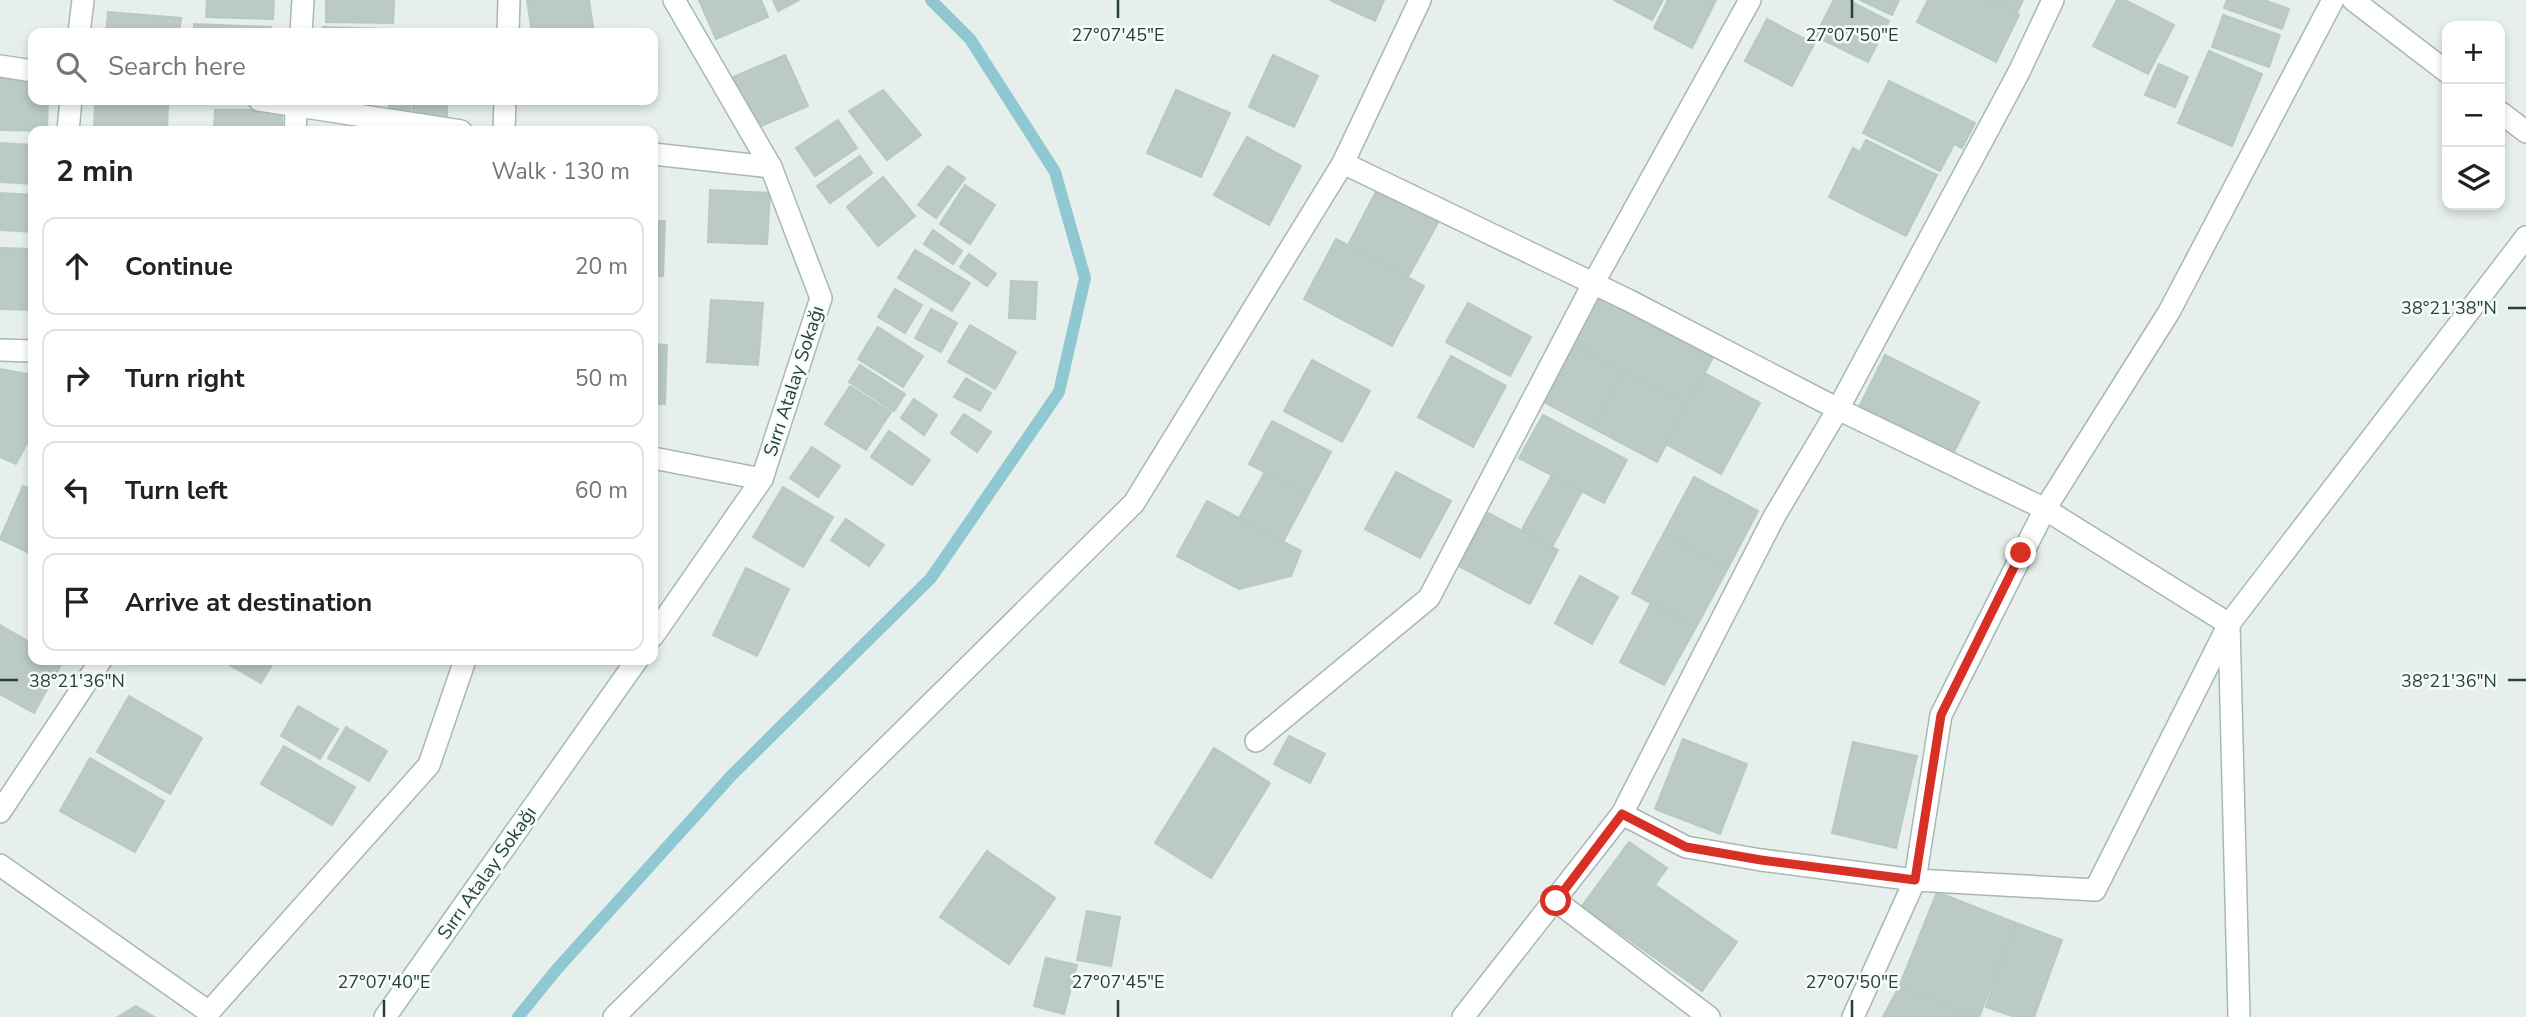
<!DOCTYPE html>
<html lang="en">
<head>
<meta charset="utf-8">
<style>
  body { margin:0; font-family:"Nunito Sans",sans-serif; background:#f6f6f6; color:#222 }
  .controls { position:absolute; right:21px; top:21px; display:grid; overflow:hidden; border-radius:14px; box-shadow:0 4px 10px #0003 }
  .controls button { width:63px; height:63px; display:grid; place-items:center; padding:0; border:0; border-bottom:2px solid #e0e0e0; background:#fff; color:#222; font:35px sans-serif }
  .stop { position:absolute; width:21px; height:21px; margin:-16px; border:5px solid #d93025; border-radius:50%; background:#fff }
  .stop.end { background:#d93025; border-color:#fff; box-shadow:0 2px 7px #0008 }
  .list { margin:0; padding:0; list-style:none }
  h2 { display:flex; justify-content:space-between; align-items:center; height:91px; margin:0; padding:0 28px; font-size:30px }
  h2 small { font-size:23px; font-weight:400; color:#767676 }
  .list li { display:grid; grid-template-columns:46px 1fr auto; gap:21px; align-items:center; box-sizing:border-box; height:98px; margin:0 14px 14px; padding:0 14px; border:2px solid #e0e0e0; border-radius:14px }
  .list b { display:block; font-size:26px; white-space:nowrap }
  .list em { font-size:23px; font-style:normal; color:#767676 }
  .icon { flex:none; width:38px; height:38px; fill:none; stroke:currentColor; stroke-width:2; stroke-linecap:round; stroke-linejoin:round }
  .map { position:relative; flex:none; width:2526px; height:1017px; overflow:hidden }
  .search { position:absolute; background:#fff; box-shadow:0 4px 10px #0003; left:28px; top:28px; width:630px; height:77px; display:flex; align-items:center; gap:18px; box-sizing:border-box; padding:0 24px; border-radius:14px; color:#767676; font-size:26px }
  .panel { position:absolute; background:#fff; box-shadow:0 4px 10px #0003; left:28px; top:126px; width:630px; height:539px; border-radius:14px }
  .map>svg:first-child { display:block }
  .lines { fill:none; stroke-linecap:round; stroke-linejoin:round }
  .stream { stroke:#8fc8d3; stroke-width:12 }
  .building { fill:#bbcac4; stroke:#b8c9c2; stroke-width:2 }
  .street-casing { stroke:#a8b7b2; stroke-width:24 }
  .secondary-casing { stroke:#a4bbb3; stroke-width:24 }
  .street { stroke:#fff; stroke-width:21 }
  .secondary { stroke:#fff; stroke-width:21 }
  .route { stroke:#d93025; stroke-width:9 }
  .ticks { fill:none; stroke:#24413a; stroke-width:2.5 }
  .labels { text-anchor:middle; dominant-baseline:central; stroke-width:5; stroke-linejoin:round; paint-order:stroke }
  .street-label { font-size:19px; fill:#24413a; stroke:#f7fbf9 }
  .ticks-label { font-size:18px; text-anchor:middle; fill:#24413a; stroke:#f7fbf9; stroke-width:5; stroke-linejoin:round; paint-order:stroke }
</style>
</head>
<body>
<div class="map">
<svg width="2526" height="1017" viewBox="0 0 2526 1017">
  <rect width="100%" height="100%" fill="#e6efeb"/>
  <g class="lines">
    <!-- stream -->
    <path class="stream" d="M518,1017L557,969L731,776L931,578L1059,392L1085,278L1055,172L970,39L931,0"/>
  </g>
  <!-- building -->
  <g class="building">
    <path d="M207,0H274L273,19L206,17Z"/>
    <path d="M326,0H394L393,23L326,22Z"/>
    <path d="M527,0H589L594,33H532Z"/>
    <path d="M699,0H761L768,17L716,39Z"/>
    <path d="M773,0H799L778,11Z"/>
    <path d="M1330,0H1384L1375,21Z"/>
    <path d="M1614,0H1663L1652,20Z"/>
    <path d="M1668,0H1716L1692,48L1654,28Z"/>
    <path d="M1834,0H1848L1889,21L1868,62L1815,36Z"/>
    <path d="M1860,0H1899L1892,15Z"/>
    <path d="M1928,0H1989L2019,15L1996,62L1917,22Z"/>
    <path d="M1990,0H2023L2017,13Z"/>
    <path d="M2117,0H2125L2174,25L2148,74L2093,46Z"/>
    <path d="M2227,0H2264L2289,9L2282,29L2224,8Z"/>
    <path d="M108,12L181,18L179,33H106Z"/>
    <path d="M2223,15L2280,35L2269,67L2212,47Z"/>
    <path d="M1767,19L1814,44L1792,86L1745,61Z"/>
    <path d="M194,24L271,27V33H194Z"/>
    <path d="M323,27L388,29V33H323Z"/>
    <path d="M2209,51L2262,74L2232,146L2178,123Z"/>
    <path d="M785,55L808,106L754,129L731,78Z"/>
    <path d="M1273,55L1318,76L1294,127L1249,107Z"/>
    <path d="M2159,64L2188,77L2175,107L2145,95Z"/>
    <path d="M0,77L33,78V100H48L47,131L0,130Z"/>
    <path d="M1889,81L1975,123L1962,148L1954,144L1940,171L1863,133Z"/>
    <path d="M883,90L921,135L887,160L849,111Z"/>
    <path d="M1176,90L1230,113L1201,177L1147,153Z"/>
    <path d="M389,100H411L410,113L389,112Z"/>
    <path d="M413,100H447V117L413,115Z"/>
    <path d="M95,103L168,106L167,131H94Z"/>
    <path d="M215,110H282V131H214Z"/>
    <path d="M838,120L857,148L815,176L796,148Z"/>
    <path d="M1247,137L1301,166L1269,225L1214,195Z"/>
    <path d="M1866,140L1937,175L1906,236L1829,197L1853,148L1860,152Z"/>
    <path d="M0,143L33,145V184L0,182Z"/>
    <path d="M860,156L872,173L830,203L817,186Z"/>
    <path d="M948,166L965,178L936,218L918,205Z"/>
    <path d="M883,177L915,216L878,246L847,207Z"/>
    <path d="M965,185L995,205L970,244L940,224Z"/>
    <path d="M1379,186L1440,219L1408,277L1348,245Z"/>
    <path d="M710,190L770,193L767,244L708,242Z"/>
    <path d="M0,193L33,195V232L0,230Z"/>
    <path d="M653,221H665L663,276H653Z"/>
    <path d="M933,230L962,251L953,264L924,244Z"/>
    <path d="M1336,239L1424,286L1392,346L1304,299Z"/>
    <path d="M0,248L33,249V310L0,309Z"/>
    <path d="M915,250L970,283L952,311L898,278Z"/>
    <path d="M969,254L996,274L987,286L960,267Z"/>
    <path d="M1011,281L1037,282L1035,319L1009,318Z"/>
    <path d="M895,289L922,305L905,333L878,317Z"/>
    <path d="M1599,293L1715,354L1687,405L1572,344Z"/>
    <path d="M711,300L763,303L758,365L707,362Z"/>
    <path d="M1468,303L1531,337L1510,376L1446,342Z"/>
    <path d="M931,309L957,323L941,352L915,338Z"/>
    <path d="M970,325L1016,352L995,389L948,362Z"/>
    <path d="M878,327L923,356L903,387L858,359Z"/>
    <path d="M653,344L667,345L665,404H653Z"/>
    <path d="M1572,344L1623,371L1593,428L1542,401Z"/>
    <path d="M1885,355L1979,402L1953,454L1859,407Z"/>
    <path d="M1451,356L1506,386L1473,447L1418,417Z"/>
    <path d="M1312,360L1370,391L1342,442L1284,411Z"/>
    <path d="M860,365L905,394L894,411L849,382Z"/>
    <path d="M0,369L33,375V431L16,464L0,457Z"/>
    <path d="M1623,371L1687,405L1657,462L1593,428Z"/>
    <path d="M1704,373L1760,403L1721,474L1666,444Z"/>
    <path d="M966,378L991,393L980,411L954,397Z"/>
    <path d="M850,386L891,412L866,450L825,424Z"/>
    <path d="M914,399L937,415L924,435L901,418Z"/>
    <path d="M964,414L991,432L977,452L951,433Z"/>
    <path d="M1543,415L1627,460L1604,503L1519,458Z"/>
    <path d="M1272,421L1331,452L1308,495L1249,464Z"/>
    <path d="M889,431L930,460L912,485L871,457Z"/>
    <path d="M812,447L840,466L818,497L790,478Z"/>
    <path d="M1265,472L1308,495L1283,542L1239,518Z"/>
    <path d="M1396,472L1451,501L1420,558L1365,529Z"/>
    <path d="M1552,475L1582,491L1552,547L1521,531Z"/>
    <path d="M1694,477L1758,511L1728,568L1664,533Z"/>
    <path d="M23,486L33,490V555L0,539Z"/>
    <path d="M783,487L833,517L803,567L753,537Z"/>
    <path d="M1207,501L1301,551L1291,576L1239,589L1177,556Z"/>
    <path d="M1488,513L1558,550L1530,604L1459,566Z"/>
    <path d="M846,519L884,545L869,566L831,540Z"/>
    <path d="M1664,533L1728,568L1696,627L1632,593Z"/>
    <path d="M746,568L789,589L757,656L713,635Z"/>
    <path d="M1580,576L1618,597L1592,644L1555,623Z"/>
    <path d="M1651,603L1696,627L1664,685L1620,662Z"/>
    <path d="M0,625L33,644V660L63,661L34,713L0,694Z"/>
    <path d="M221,660H275L261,683Z"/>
    <path d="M129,696L202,738L170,794L97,752Z"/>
    <path d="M298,706L338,729L320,759L281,736Z"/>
    <path d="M346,727L387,751L369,781L328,758Z"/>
    <path d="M1289,736L1325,754L1310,783L1274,764Z"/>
    <path d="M1683,739L1747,764L1720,834L1655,809Z"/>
    <path d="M1853,742L1917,756L1896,848L1832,833Z"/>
    <path d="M284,746L355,787L332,825L261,784Z"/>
    <path d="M1214,748L1270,783L1211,878L1155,843Z"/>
    <path d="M90,758L164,801L135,852L60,811Z"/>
    <path d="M1629,842L1667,868L1655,885L1737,942L1702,991L1582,906Z"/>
    <path d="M987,851L1055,898L1009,964L940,917Z"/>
    <path d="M1937,892L2016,923L1979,1017L1899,987Z"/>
    <path d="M1087,911L1120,917L1111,966L1077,960Z"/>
    <path d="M2016,923L2062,940L2034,1017H2015L1986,1007Z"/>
    <path d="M1046,958L1077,965L1064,1014L1034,1006Z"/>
    <path d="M1899,987L1976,1017H1883Z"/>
    <path d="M136,1006L154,1017H118Z"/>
  </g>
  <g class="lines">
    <defs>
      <g id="street">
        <path d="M2353,0L2447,72"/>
        <path d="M79,33L83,0"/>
        <path d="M301,33L303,0"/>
        <path d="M508,33L509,0"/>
        <path d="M0,66L33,71"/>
        <path d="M259,100L461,131"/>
        <path d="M2500,112L2526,132"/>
        <path d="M68,131L71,100"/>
        <path d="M295,131L297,100"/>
        <path d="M504,131L505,100"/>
        <path d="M653,154L771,167"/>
        <path d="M1343,163L1628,300L1838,409L2045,509L2229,624L2095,890L1915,880L1761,860L1686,847L1622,814L1463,1017"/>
        <path d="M0,350L33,351"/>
        <path d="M653,458L762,479"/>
        <path d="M1256,741L1429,598L1593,284L1750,0"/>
        <path d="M0,812L101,660"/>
        <path d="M1622,814L1774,517L1838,409L2019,72L2053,0"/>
        <path d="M0,865L209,1012L429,765L465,660"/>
        <path d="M1556,901L1709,1017"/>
        <path d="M614,1017L1134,503L1343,163L1420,0"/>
        <path d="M1853,1017L1915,880L1941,715L2045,509L2169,312L2333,0"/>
      </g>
      <g id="secondary">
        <path d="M653,636L762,479L821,298L771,167L674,0"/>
        <path d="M385,1017L637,660"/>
        <path d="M2239,1017L2229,624L2526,237"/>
      </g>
    </defs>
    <!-- street casing -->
    <use href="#street" class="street-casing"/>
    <!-- secondary casing -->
    <use href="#secondary" class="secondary-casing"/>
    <!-- street -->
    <use href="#street" class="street"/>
    <!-- secondary -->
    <use href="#secondary" class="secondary"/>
  </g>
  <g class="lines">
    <!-- route -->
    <path class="route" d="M1556,901L1622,814L1686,847L1761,860L1915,880L1941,715L2021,553"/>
  </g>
  <!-- ticks -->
  <path class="ticks" d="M1118,0V18M1852,0V18M2508,308H2526M0,680H18M2508,680H2526M384,1000V1017M1118,1000V1017M1852,1000V1017"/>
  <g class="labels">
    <!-- street labels -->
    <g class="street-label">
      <text transform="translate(794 381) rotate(-72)">Sırrı Atalay Sokağı</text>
      <text transform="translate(487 873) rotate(-55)">Sırrı Atalay Sokağı</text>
    </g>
  </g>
  <g class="ticks-label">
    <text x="1118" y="41">27°07'45"E</text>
    <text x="1852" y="41">27°07'50"E</text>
    <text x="2449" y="314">38°21'38"N</text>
    <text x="77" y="687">38°21'36"N</text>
    <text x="2449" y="687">38°21'36"N</text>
    <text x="384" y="988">27°07'40"E</text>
    <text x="1118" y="988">27°07'45"E</text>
    <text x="1852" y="988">27°07'50"E</text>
  </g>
</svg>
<div class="controls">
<button>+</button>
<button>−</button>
<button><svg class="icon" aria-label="layers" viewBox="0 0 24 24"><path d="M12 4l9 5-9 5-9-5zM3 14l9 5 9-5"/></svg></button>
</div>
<div class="stop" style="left:1556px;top:901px"></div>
<div class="stop end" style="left:2021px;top:553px"></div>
<div class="search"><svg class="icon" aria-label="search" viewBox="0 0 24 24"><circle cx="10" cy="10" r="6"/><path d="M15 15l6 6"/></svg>Search here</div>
<section class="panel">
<h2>2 min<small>Walk · 130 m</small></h2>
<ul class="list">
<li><svg class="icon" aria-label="ahead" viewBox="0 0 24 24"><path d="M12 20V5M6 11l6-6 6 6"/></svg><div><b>Continue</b></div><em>20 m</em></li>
<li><svg class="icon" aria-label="right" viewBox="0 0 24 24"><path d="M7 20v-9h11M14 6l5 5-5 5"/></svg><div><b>Turn right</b></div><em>50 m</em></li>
<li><svg class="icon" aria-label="left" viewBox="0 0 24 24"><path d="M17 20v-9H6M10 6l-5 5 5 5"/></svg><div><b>Turn left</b></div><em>60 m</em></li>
<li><svg class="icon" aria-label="arrive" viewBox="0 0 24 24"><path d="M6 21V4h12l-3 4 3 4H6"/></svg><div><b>Arrive at destination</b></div></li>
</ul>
</section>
</div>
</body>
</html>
